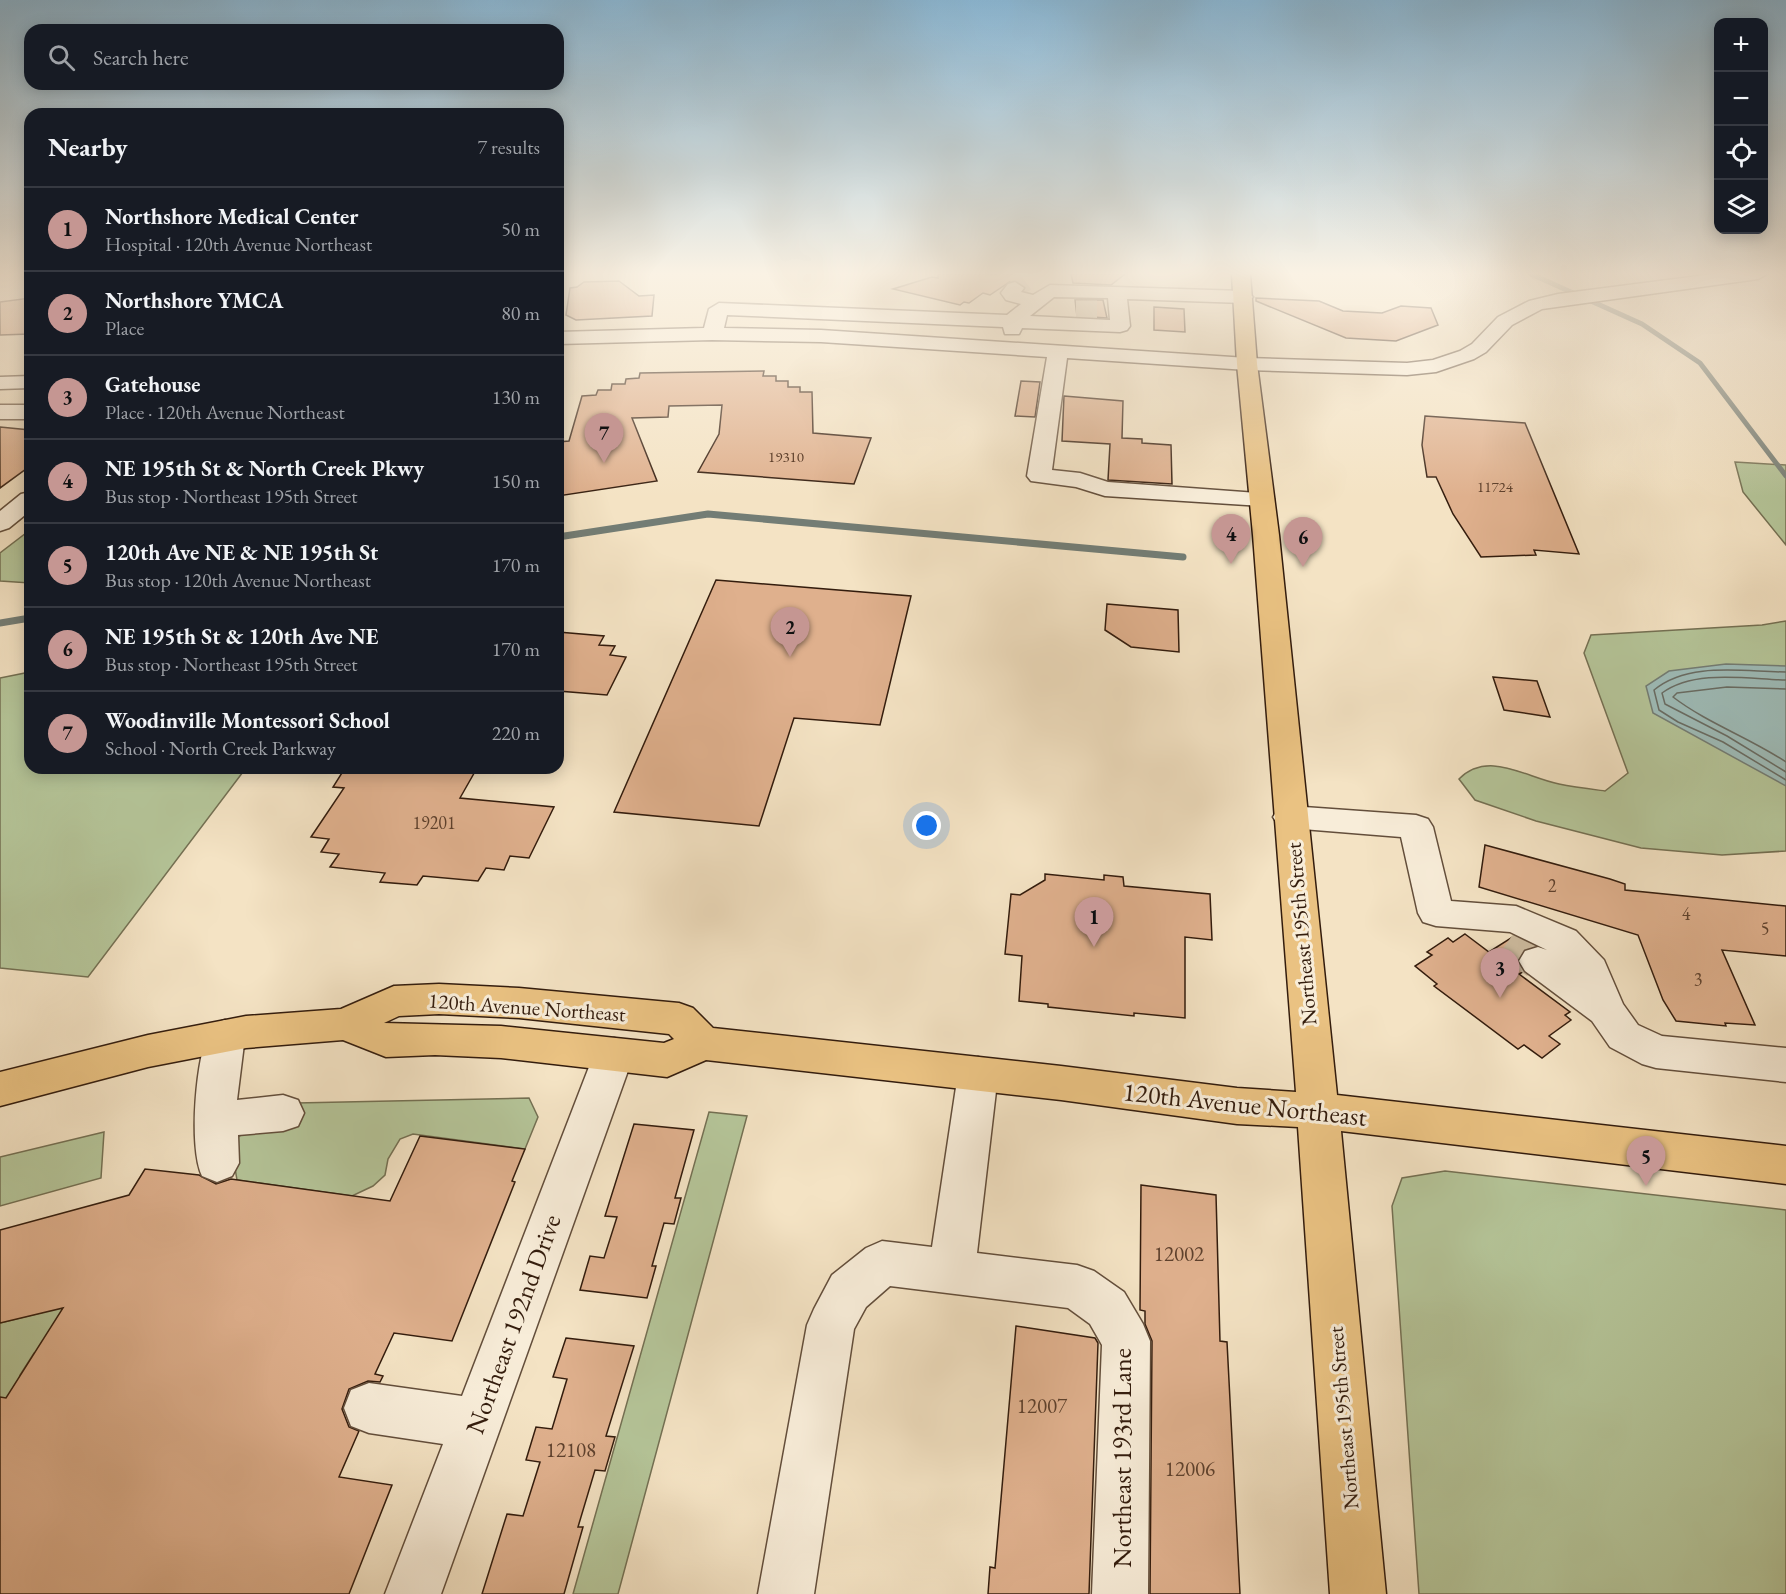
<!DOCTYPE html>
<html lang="en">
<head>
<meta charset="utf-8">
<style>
  body { margin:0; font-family:"EB Garamond",serif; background:#20242c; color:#f1f3f6 }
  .controls { position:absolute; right:18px; top:18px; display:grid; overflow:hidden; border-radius:12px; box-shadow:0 3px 15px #0003 }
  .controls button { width:54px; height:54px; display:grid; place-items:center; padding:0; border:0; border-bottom:2px solid #363941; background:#171b24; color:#f1f3f6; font:30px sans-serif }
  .you { position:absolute; left:927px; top:826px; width:21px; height:21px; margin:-15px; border:4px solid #fff; border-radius:50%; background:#1a73e8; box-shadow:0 0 0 9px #1a73e833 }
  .badge { display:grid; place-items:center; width:39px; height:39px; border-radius:50%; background:#c59692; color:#111; font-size:20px; font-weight:700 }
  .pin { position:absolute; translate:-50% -50px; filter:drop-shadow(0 2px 3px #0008) }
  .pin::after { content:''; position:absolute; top:32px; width:21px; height:18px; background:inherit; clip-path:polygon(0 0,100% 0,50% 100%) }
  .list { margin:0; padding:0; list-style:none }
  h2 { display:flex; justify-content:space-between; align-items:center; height:78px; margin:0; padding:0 24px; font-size:26px }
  h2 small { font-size:20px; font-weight:400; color:#9ea1a6 }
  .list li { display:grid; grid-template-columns:39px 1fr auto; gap:18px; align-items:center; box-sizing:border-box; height:84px; padding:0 24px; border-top:2px solid #363941 }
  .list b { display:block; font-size:22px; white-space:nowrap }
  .list p { margin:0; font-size:20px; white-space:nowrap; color:#9ea1a6 }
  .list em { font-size:20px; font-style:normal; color:#9ea1a6 }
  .icon { flex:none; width:33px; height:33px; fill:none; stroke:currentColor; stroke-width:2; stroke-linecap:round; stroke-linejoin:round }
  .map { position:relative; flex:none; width:1786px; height:1594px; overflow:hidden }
  .search { position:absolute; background:#171b24; box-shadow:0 3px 15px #0003; left:24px; top:24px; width:540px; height:66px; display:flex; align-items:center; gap:15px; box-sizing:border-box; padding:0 21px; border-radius:18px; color:#9ea1a6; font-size:22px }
  .panel { position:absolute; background:#171b24; box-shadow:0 3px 15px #0003; left:24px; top:108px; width:540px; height:666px; border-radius:18px }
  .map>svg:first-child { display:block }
  .green { fill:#b5c599; stroke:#747053; stroke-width:1.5 }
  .water { fill:#9ebdba; stroke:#737d75; stroke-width:1.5 }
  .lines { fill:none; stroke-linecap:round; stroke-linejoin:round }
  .shore { stroke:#686c64; stroke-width:1.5 }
  .stream-far1 { stroke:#737d75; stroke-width:5 }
  .stream { stroke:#737d75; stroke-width:7 }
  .building { fill:#dfb08d; stroke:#331c0d; stroke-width:1.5 }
  .minor-tunnel-far1 { stroke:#cdbb9f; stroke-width:21; stroke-dasharray:21 10; stroke-linecap:butt }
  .minor-tunnel { stroke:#cdbb9f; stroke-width:37; stroke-dasharray:37 18; stroke-linecap:butt }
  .minor-casing { stroke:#634e3b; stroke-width:3 }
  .major-casing { stroke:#331c0d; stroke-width:3 }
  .minor { fill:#f8edd9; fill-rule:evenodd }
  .major { fill:#eac282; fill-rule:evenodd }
  .labels { text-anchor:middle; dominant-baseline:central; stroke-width:6; stroke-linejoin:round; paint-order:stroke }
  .far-number-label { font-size:15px; fill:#5e412d }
  .number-label { font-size:18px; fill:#5e412d }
  .street-label { font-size:21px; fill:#331c0d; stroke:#f8edd9 }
  .near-number-label { font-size:21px; fill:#5e412d }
  .near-street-label { font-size:26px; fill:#331c0d; stroke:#f8edd9 }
</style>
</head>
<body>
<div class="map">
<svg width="1786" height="1594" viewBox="0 0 1786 1594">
  <rect width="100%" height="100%" fill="#f4e3c4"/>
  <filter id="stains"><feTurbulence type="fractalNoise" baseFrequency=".00333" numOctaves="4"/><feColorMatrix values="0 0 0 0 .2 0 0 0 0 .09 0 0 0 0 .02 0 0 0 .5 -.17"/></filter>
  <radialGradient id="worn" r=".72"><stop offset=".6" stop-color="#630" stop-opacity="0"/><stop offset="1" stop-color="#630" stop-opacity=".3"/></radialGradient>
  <!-- green -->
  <g class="green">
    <path d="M1735,462L1786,465V545L1743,492Z"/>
    <path d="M30,530V583L0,581V553Z"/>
    <path d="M1786,621V851L1722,855L1641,848L1536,821L1475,800L1459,779C1488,750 1525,777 1559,784C1574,787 1590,789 1605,791L1628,773L1584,653L1591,635L1762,625Z"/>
    <path d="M30,672V768H246L88,977L0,968V678Z"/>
    <path d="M529,1098L538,1117L525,1149L413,1134L400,1139L388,1159L385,1175L373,1186L352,1196L237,1180L233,1156L236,1138L296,1103Z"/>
    <path d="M709,1112L747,1116L618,1594H573Z"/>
    <path d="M104,1132L101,1178L0,1206V1157Z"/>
    <path d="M1445,1171L1786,1210V1594H1419L1392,1206L1402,1178Z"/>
    <path d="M76,1296L39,1354L34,1353L20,1375L15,1399L0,1400V1323L44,1312Z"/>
  </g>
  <!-- water -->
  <path class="water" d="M1726,664L1786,666V786L1653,713L1646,686L1669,671Z"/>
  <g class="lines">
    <!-- shore -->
    <g class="shore">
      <path d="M1786,672C1744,672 1689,661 1654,690L1659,710L1678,722L1723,742L1786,780"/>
      <path d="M1786,680C1747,679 1695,669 1662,693L1665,704L1727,736L1786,772"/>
      <path d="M1786,689L1727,687L1677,693L1673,697C1707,723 1750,738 1786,762"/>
    </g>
    <!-- stream-far1 -->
    <path class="stream-far1" d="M1531,274L1642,324L1700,363L1786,476"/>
    <!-- stream -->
    <g class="stream">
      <path d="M558,537L708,514L1183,557"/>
      <path d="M0,623L30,618"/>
    </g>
  </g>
  <!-- building -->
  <g class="building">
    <path d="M938,274H1021L990,295L983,293L969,303L964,302L960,305L893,289L932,277L938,278Z"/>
    <path d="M1071,274H1125L1111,285L1073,283Z"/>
    <path d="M619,281L639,296L654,295L652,316L576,320L566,315L570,288L577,287L584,282Z"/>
    <path d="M30,298V334L0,335V302Z"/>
    <path d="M1256,298L1319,301L1343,311L1382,313L1401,306L1431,308L1438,325L1396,341L1346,338L1256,301Z"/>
    <path d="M1075,300H1103L1107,318L1077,316Z"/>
    <path d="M1154,307L1184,309L1185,332L1154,330Z"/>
    <path d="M764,371L763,376H776V381H788V387H800V392H812L813,433L871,438L854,484L698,472L719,434L722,405L669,406L668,417L632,418L657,481L558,496V442L569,441L582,396L596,395L598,390H611L612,384H625L626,379L639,378L640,373Z"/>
    <path d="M1021,381L1040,382L1035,417L1015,416Z"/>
    <path d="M1064,396L1123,401L1122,438L1142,439V443L1171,445L1172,484L1108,480L1110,444L1062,441Z"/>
    <path d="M1425,416L1525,423L1579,554L1534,550L1536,555L1481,557L1453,514L1436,477H1427L1422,445Z"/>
    <path d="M0,427L30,430V466L0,488Z"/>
    <path d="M716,580L911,596L880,725L794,718L759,826L614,812Z"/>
    <path d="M1107,604L1178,610L1179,652L1131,647L1105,630Z"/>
    <path d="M558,632L604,636L599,645L615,646L610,655L626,657L607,695L558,691Z"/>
    <path d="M1493,677L1537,681L1550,717L1504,710Z"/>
    <path d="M345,768H477L460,798L554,807L529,858L510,856L504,870L486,868L478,881L423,876L417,885L380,882L385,873L330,867L339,854L321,852L329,839L311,837L344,788L333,787Z"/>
    <path d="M1485,845L1610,879L1625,884V890L1786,906V956L1722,950L1755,1025L1725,1023L1726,1026L1676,1021L1663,1000L1638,935L1479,887Z"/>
    <path d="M1045,874L1104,880V875L1123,877L1124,886L1210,894L1212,940L1185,937V1018L1134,1013V1016L1048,1007V1004L1019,1001L1022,956L1005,954L1011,894L1020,895L1045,880Z"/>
    <path d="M1465,934L1489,952L1514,936L1534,946L1523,950L1517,960L1523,972L1519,974L1570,1012L1565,1015L1571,1020L1549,1036L1560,1044L1542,1058L1524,1045L1518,1049L1434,986L1437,984L1415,966L1432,955L1427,952L1448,938L1453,942Z"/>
    <path d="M634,1124L694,1130L675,1198H681L674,1224L664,1223L652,1266H656L647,1298L580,1290L590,1256L604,1258L617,1217L605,1216Z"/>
    <path d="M420,1136L525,1149L512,1181L515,1182L452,1341L394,1333L375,1374L383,1376L380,1382L368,1381L349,1389L342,1409L349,1427L359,1431L339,1477L392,1485L349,1594H0V1397L6,1398L63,1308L0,1323V1230L129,1195L145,1169L199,1175L216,1184L231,1179L390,1201Z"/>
    <path d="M1141,1185L1216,1195L1220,1341L1227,1342L1240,1594H1150L1152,1341L1145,1324V1311L1140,1310Z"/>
    <path d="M1016,1326L1095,1338L1098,1343L1089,1594H988L990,1567L995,1568Z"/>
    <path d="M566,1338L634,1346L606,1436L615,1437L605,1471L595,1470L578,1527H583L564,1594H482L507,1514L523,1516L540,1462L526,1460L536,1427L552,1429L567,1379L553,1377Z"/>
  </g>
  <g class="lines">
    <!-- minor-tunnel-far1 -->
    <g class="minor-tunnel-far1">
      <path d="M1015,288L1025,281"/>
      <path d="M1076,311H1105"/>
    </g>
    <!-- minor-tunnel -->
    <path class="minor-tunnel" d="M1509,940L1538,961"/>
    <defs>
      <g id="minor">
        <path d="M1714,274H1767L1758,279L1542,309L1512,325L1486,352L1474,359L1436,372L1407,375L1247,370L1067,358L1052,470L1080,473L1108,482L1271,494L1274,499L1271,504L1262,506L1105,496L1076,487L1031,481L1027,476L1047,357L821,342L712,340L558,344V332L704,328L709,309L719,303L1007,315L1021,304L1006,300L1001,293L1008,284L1015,282L1024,288L1021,292L1033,295L1050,285L1244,291L1253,297L1244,303L1127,299L1130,326L1127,330L1120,332L1022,328L1019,334H1005L1003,327L727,315L724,328L821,330L1247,358L1407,363L1433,360L1460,351L1472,344L1498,317L1529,301L1558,294ZM1054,297L1108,298L1110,320L1030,316Z"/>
        <path d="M30,376V388L0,389V377Z"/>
        <rect x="0" y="405" width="30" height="14"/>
        <path d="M30,492V511L9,528L0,531V511L21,494Z"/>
        <path d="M1290,806L1416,815L1428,819L1433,827L1451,901L1516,906L1576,931L1604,960L1623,1004L1638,1025L1662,1036L1786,1048V1082L1656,1068L1642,1064L1610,1047L1592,1021L1525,971L1519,961L1525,951L1538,947L1547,950L1510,932L1436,926L1423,922L1418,913L1401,837L1290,828L1278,825L1273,817L1278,809Z"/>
        <path d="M225,1020L239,1025L245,1036L237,1100L283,1095L298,1100L304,1113L298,1126L283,1131L238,1135L239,1163L232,1176L217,1182L202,1176C188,1147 196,1054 211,1025Z"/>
        <path d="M614,1038L628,1042L634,1054L441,1594H385L443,1444L369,1433L351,1426L344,1408L351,1390L369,1383L462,1396L594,1054L600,1042Z"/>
        <path d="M978,1057L992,1062L998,1074L977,1253L1077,1265L1094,1271L1124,1292L1143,1324L1150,1341L1148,1594H1092L1102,1345L1090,1324L1068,1308L890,1286L866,1307L854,1329L814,1594H758L807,1325L814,1309L832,1275L866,1248L882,1241L932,1247L958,1074L964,1062Z"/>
      </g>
      <path id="major" d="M1232,274H1250L1257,364L1279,535L1337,1095L1786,1146V1184L1341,1131L1386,1594H1330L1298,1127L1237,1124L1061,1100L706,1060L667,1077L501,1058L435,1055L386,1057L343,1040L246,1048L148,1067L0,1106V1072L148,1035L246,1016L341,1009L394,986L439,984L519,988L679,1003L693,1008L713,1028L1061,1066L1237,1088L1296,1092L1253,535L1237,364ZM439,1014L519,1018L669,1034L674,1039L664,1043L501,1026L384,1023L399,1016Z"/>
    </defs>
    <!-- minor casing -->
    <use href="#minor" class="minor-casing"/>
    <!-- major casing -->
    <use href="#major" class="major-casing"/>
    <!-- minor -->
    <use href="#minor" class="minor"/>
    <!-- major -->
    <use href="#major" class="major"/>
  </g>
  <!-- sky -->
  <linearGradient id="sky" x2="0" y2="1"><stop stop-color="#8ab8d6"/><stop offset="0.55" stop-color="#faf2e4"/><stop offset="1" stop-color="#faf2e4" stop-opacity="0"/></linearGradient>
  <rect width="1786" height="497" fill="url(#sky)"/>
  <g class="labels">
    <!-- far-number labels -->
    <g class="far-number-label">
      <text x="786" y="456">19310</text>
      <text x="1495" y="486">11724</text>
    </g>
    <!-- number labels -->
    <g class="number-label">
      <text x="434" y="822">19201</text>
      <text x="1552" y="885">2</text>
      <text x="1686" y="913">4</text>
      <text x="1765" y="928">5</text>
      <text x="1698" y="979">3</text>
    </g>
    <!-- street labels -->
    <g class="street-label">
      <text transform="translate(1301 934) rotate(-95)">Northeast 195th Street</text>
      <text transform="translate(527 1007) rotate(4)">120th Avenue Northeast</text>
      <text transform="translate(1343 1418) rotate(-95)">Northeast 195th Street</text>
    </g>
    <!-- near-number labels -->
    <g class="near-number-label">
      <text x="1179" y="1253">12002</text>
      <text x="1042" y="1405">12007</text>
      <text x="571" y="1449">12108</text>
      <text x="1190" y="1468">12006</text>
    </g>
    <!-- near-street labels -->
    <g class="near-street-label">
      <text transform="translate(1245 1104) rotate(6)">120th Avenue Northeast</text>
      <text transform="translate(513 1324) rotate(-70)">Northeast 192nd Drive</text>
      <text transform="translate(1122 1458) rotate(-90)">Northeast 193rd Lane</text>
    </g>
  </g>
  <rect width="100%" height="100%" filter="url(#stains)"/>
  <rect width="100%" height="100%" fill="url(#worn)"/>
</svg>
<div class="controls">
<button>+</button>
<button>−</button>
<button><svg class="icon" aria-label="locate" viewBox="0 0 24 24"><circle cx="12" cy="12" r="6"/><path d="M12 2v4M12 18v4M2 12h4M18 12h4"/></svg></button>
<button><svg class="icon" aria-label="layers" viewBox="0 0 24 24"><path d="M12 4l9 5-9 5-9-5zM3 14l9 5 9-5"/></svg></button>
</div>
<div class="you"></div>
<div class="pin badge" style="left:1094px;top:947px">1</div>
<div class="pin badge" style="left:790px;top:657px">2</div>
<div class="pin badge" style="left:1500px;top:998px">3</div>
<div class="pin badge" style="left:1231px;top:564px">4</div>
<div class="pin badge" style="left:1646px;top:1186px">5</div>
<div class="pin badge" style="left:1303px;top:567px">6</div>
<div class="pin badge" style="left:604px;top:463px">7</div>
<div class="search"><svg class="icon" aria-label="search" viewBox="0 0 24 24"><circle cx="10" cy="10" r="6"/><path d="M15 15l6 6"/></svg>Search here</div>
<section class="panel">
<h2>Nearby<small>7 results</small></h2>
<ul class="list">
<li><span class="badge">1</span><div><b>Northshore Medical Center</b><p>Hospital · 120th Avenue Northeast</p></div><em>50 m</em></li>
<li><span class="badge">2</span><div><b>Northshore YMCA</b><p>Place</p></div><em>80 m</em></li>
<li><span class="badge">3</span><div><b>Gatehouse</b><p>Place · 120th Avenue Northeast</p></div><em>130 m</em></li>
<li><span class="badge">4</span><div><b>NE 195th St &amp; North Creek Pkwy</b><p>Bus stop · Northeast 195th Street</p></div><em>150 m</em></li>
<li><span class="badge">5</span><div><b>120th Ave NE &amp; NE 195th St</b><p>Bus stop · 120th Avenue Northeast</p></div><em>170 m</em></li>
<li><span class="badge">6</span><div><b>NE 195th St &amp; 120th Ave NE</b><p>Bus stop · Northeast 195th Street</p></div><em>170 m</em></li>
<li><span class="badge">7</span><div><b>Woodinville Montessori School</b><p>School · North Creek Parkway</p></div><em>220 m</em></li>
</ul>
</section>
</div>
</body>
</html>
